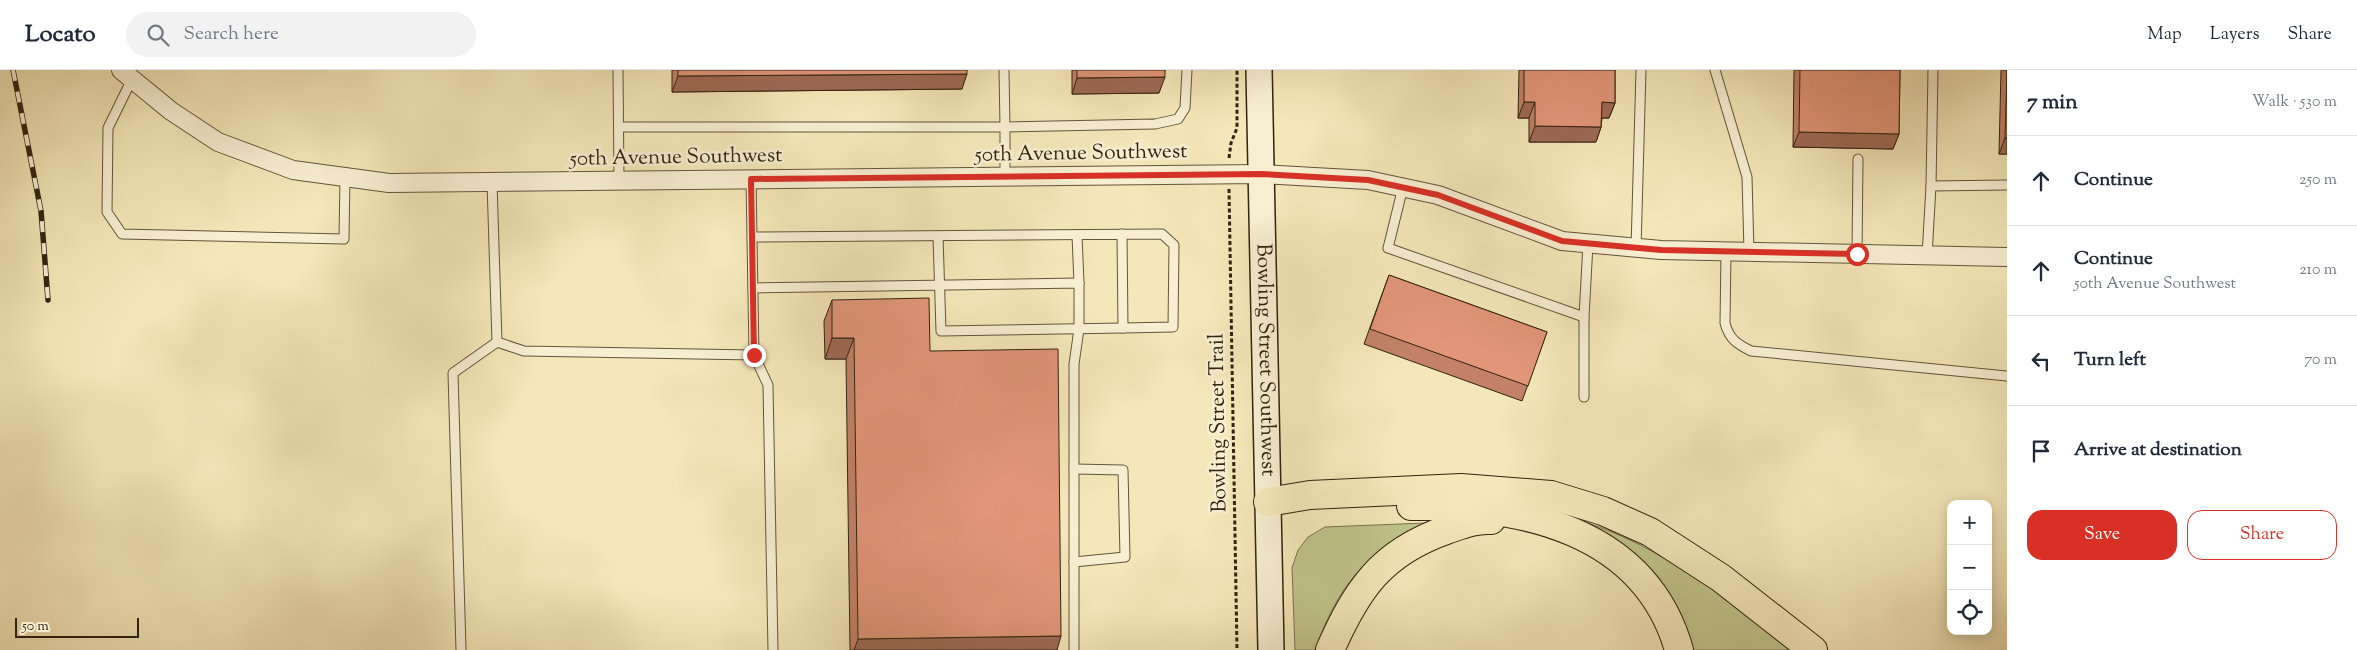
<!DOCTYPE html>
<html lang="en">
<head>
<meta charset="utf-8">
<style>
  body { margin:0; font-family:"Sorts Mill Goudy",serif; background:#f2f2f3; color:#1f2937 }
  .controls { position:absolute; right:15px; bottom:15px; display:grid; overflow:hidden; border-radius:10px; box-shadow:0 2px 12px #0003 }
  .controls button { width:45px; height:45px; display:grid; place-items:center; padding:0; border:0; border-bottom:1px solid #e0e1e3; background:#fff; color:#1f2937; font:25px sans-serif }
  .scale { position:absolute; left:15px; bottom:12px; width:124px; box-sizing:border-box; padding-left:5px; border:2px solid #332310; border-top:0; font-size:14px; line-height:18px; white-space:nowrap; color:#332310; -webkit-text-stroke:4px #f8efd2; paint-order:stroke }
  .stop { position:absolute; width:15px; height:15px; margin:-11px; border:4px solid #d93025; border-radius:50%; background:#fff }
  .stop.end { background:#d93025; border-color:#fff; box-shadow:0 1px 5px #0008 }
  .list { margin:0; padding:0; list-style:none }
  h2 { display:flex; justify-content:space-between; align-items:center; height:65px; margin:0; padding:0 20px; font-size:21px }
  h2 small { font-size:16px; font-weight:400; color:#747a83 }
  .list li { display:grid; grid-template-columns:32px 1fr auto; gap:15px; align-items:center; box-sizing:border-box; height:90px; padding:0 20px; border-top:1px solid #e0e1e3 }
  .list b { display:block; font-size:19px; white-space:nowrap }
  .list p { margin:0; font-size:16px; white-space:nowrap; color:#747a83 }
  .list em { font-size:16px; font-style:normal; color:#747a83 }
  .actions { display:flex; gap:10px; padding:15px 20px }
  .actions a { flex:1; padding:11px 0; border:1px solid #d93025; border-radius:15px; text-align:center; font-size:18px; color:#d93025 }
  .actions .main { background:#d93025; color:#fff }
  .icon { flex:none; width:28px; height:28px; fill:none; stroke:currentColor; stroke-width:2; stroke-linecap:round; stroke-linejoin:round }
  .map { position:relative; flex:none; width:2007px; height:580px; overflow:hidden }
  header { display:flex; align-items:center; gap:30px; box-sizing:border-box; height:70px; padding:0 25px; background:#fff; border-bottom:1px solid #e0e1e3 }
  header strong { font-size:24px }
  nav { display:flex; gap:28px; margin-inline-start:auto; font-size:18px }
  .search { width:350px; height:45px; background:#f2f2f3; display:flex; align-items:center; gap:12px; box-sizing:border-box; padding:0 18px; border-radius:28px; color:#747a83; font-size:19px }
  main { display:flex }
  aside { flex:1; background:#fff }
  .map>svg:first-child { display:block }
  .green { fill:#c1c48b; stroke:#7a744e }
  .lines { fill:none; stroke-linecap:round; stroke-linejoin:round }
  .service-casing { stroke:#63543a; stroke-width:11 }
  .minor-casing { stroke:#63543a; stroke-width:20 }
  .secondary-casing { stroke:#332310; stroke-width:28 }
  .motorway-casing { stroke:#332310; stroke-width:30 }
  .path { stroke:#332310; stroke-width:3; stroke-dasharray:4 2.5; stroke-linecap:butt }
  .service { stroke:#f8efd2; stroke-width:9 }
  .minor { stroke:#f8efd2; stroke-width:18 }
  .secondary { stroke:#f8efd2; stroke-width:25 }
  .motorway { stroke:#f4e7b9; stroke-width:28 }
  .rail-casing { stroke:#332310; stroke-width:5.5 }
  .rail { stroke:#f8efd2; stroke-width:4; stroke-dasharray:11; stroke-linecap:butt }
  .wall { fill:#c28168; stroke:#332310 }
  .shaded-wall { fill:#9e6955; stroke:#332310 }
  .building { fill:#e29679; stroke:#332310 }
  .route { stroke:#d93025; stroke-width:6 }
  .labels { text-anchor:middle; dominant-baseline:central; stroke-width:5; stroke-linejoin:round; paint-order:stroke }
  .street-label { font-size:21px; fill:#332310; stroke:#f8efd2 }
</style>
</head>
<body>
<header>
<strong>Locato</strong>
<div class="search"><svg class="icon" aria-label="search" viewBox="0 0 24 24"><circle cx="10" cy="10" r="6"/><path d="M15 15l6 6"/></svg>Search here</div>
<nav><a>Map</a><a>Layers</a><a>Share</a></nav>
</header>
<main>
<div class="map">
<svg width="2007" height="580" viewBox="0 0 2007 580">
  <rect width="100%" height="100%" fill="#f4e7b9"/>
  <filter id="stains"><feTurbulence type="fractalNoise" baseFrequency=".004" numOctaves="4"/><feColorMatrix values="0 0 0 0 .2 0 0 0 0 .09 0 0 0 0 .02 0 0 0 .5 -.17"/></filter>
  <radialGradient id="worn" r=".72"><stop offset=".6" stop-color="#630" stop-opacity="0"/><stop offset="1" stop-color="#630" stop-opacity=".3"/></radialGradient>
  <!-- green -->
  <g class="green">
    <path d="M1558,445C1646,464 1722,524 1791,580H1691L1685,556L1663,519Z"/>
    <path d="M1425,453C1364,487 1339,513 1315,580H1295L1292,498L1298,480L1308,467L1325,457Z"/>
  </g>
  <g class="lines">
    <defs>
      <g id="service">
        <path d="M618,0L619,111"/>
        <path d="M1715,0L1747,107L1749,182"/>
        <path d="M132,9L108,58L107,142L122,164L344,169L345,107"/>
        <path d="M619,57H1005L1004,0"/>
        <path d="M1005,107V57L1155,54L1178,49L1185,38L1187,0"/>
        <path d="M492,112L497,272L524,281L754,285L751,109"/>
        <path d="M1931,116L2007,115"/>
        <path d="M1403,117L1388,178L1584,247L1588,174"/>
        <path d="M1077,165L1079,213"/>
        <path d="M938,166L941,261L1123,258"/>
        <path d="M752,167L1162,164L1174,175L1173,257L1123,258L1122,164"/>
        <path d="M1636,179L1641,0"/>
        <path d="M1726,182L1725,253C1729,269 1737,274 1751,281L2007,306"/>
        <path d="M1857,184L1858,89"/>
        <path d="M1927,186L1931,116L1933,0"/>
        <path d="M753,218L1079,213V259L1074,294V580"/>
        <path d="M1584,247V327"/>
        <path d="M754,285L768,315L773,580"/>
        <path d="M1074,399L1123,400L1125,487L1074,492"/>
        <path d="M461,580L453,303L497,272"/>
      </g>
      <path id="minor" d="M121,0L171,41L218,72L293,100L389,113L1261,104L1368,110L1438,125L1562,171L1661,180L2007,187"/>
      <g id="secondary">
        <path id="s1" d="M1259,0L1271,580"/>
      </g>
      <g id="motorway">
        <path d="M1268,432L1310,425L1461,418L1551,425L1603,441L1650,462L1721,508L1813,580"/>
        <path d="M1411,436C1521,434 1645,460 1679,580"/>
        <path d="M1330,580C1357,519 1381,483 1446,460C1461,455 1474,449 1491,450"/>
      </g>
    </defs>
    <!-- service casing -->
    <use href="#service" class="service-casing"/>
    <!-- minor casing -->
    <use href="#minor" class="minor-casing"/>
    <!-- secondary casing -->
    <use href="#secondary" class="secondary-casing"/>
    <!-- motorway casing -->
    <use href="#motorway" class="motorway-casing"/>
    <!-- path -->
    <g class="path">
      <path d="M1229,88L1231,73L1237,58V0"/>
      <path d="M1229,119L1237,580"/>
    </g>
    <!-- service -->
    <use href="#service" class="service"/>
    <!-- minor -->
    <use href="#minor" class="minor"/>
    <!-- secondary -->
    <use href="#secondary" class="secondary"/>
    <!-- motorway -->
    <use href="#motorway" class="motorway"/>
    <defs>
      <path id="rail" d="M13,0L41,141L48,230"/>
    </defs>
    <!-- rail casing -->
    <use href="#rail" class="rail-casing"/>
    <!-- rail -->
    <use href="#rail" class="rail"/>
  </g>
  <!-- wall -->
  <g class="wall">
    <path d="M672,0H967L962,19L672,22Z"/>
    <path d="M1072,0H1165L1159,23L1072,24Z"/>
    <path d="M1519,0H1615V33L1609,48H1602L1601,57L1596,72H1529V48H1518Z"/>
    <path d="M1794,0H1900L1899,64L1893,79L1793,77Z"/>
    <path d="M2001,0H2007V84H1999Z"/>
    <path d="M1389,205L1547,262L1522,331L1364,274Z"/>
    <path d="M832,230L930,281L1057,580H850L846,289H825L824,251Z"/>
  </g>
  <!-- shaded-wall -->
  <g class="shaded-wall">
    <path d="M967,4L962,19L672,22L678,6Z"/>
    <path d="M1165,7L1159,23L1072,24L1077,8Z"/>
    <path d="M1524,32H1535L1529,48H1518Z"/>
    <path d="M1602,32L1615,33L1609,48H1596Z"/>
    <path d="M1535,56L1601,57L1596,72H1529Z"/>
    <path d="M1799,62L1899,64L1893,79L1793,77Z"/>
    <path d="M2005,68H2007V84H1999Z"/>
    <path d="M832,268H854L846,289H825Z"/>
    <path d="M1061,566L1057,580H854L858,569Z"/>
  </g>
  <!-- building -->
  <g class="building">
    <path d="M678,0H967V4L678,6Z"/>
    <path d="M1077,0H1165V7L1077,8Z"/>
    <path d="M1524,0H1615V33L1602,32L1601,57L1535,56V32H1524Z"/>
    <path d="M1800,0H1900L1899,64L1799,62Z"/>
    <path d="M2007,0V68H2005Z"/>
    <path d="M1389,205L1547,262L1528,316L1370,259Z"/>
    <path d="M929,228L930,281L1058,279L1061,566L858,569L854,268H832V230Z"/>
  </g>
  <g class="lines">
    <!-- route -->
    <path class="route" d="M754,285L751,109L1261,104L1368,110L1438,125L1562,171L1661,180L1857,184"/>
  </g>
  <g class="labels">
    <!-- street labels -->
    <g class="street-label">
      <text transform="translate(1081 84) rotate(-1)">50th Avenue Southwest</text>
      <text transform="translate(676 88) rotate(-1)">50th Avenue Southwest</text>
      <text stroke="none"><textPath href="#s1" startOffset="290">Bowling Street Southwest</textPath></text>
      <text transform="translate(1219 353) rotate(-91)">Bowling Street Trail</text>
    </g>
  </g>
  <rect width="100%" height="100%" filter="url(#stains)"/>
  <rect width="100%" height="100%" fill="url(#worn)"/>
</svg>
<div class="controls">
<button>+</button>
<button>−</button>
<button><svg class="icon" aria-label="locate" viewBox="0 0 24 24"><circle cx="12" cy="12" r="6"/><path d="M12 2v4M12 18v4M2 12h4M18 12h4"/></svg></button>
</div>
<div class="scale">50 m</div>
<div class="stop" style="left:1857px;top:184px"></div>
<div class="stop end" style="left:754px;top:285px"></div>
</div>
<aside>
<h2>7 min<small>Walk · 530 m</small></h2>
<ul class="list">
<li><svg class="icon" aria-label="ahead" viewBox="0 0 24 24"><path d="M12 20V5M6 11l6-6 6 6"/></svg><div><b>Continue</b></div><em>250 m</em></li>
<li><svg class="icon" aria-label="ahead" viewBox="0 0 24 24"><path d="M12 20V5M6 11l6-6 6 6"/></svg><div><b>Continue</b><p>50th Avenue Southwest</p></div><em>210 m</em></li>
<li><svg class="icon" aria-label="left" viewBox="0 0 24 24"><path d="M17 20v-9H6M10 6l-5 5 5 5"/></svg><div><b>Turn left</b></div><em>70 m</em></li>
<li><svg class="icon" aria-label="arrive" viewBox="0 0 24 24"><path d="M6 21V4h12l-3 4 3 4H6"/></svg><div><b>Arrive at destination</b></div></li>
</ul>
<div class="actions"><a class="main">Save</a><a>Share</a></div>
</aside>
</main>
</body>
</html>
